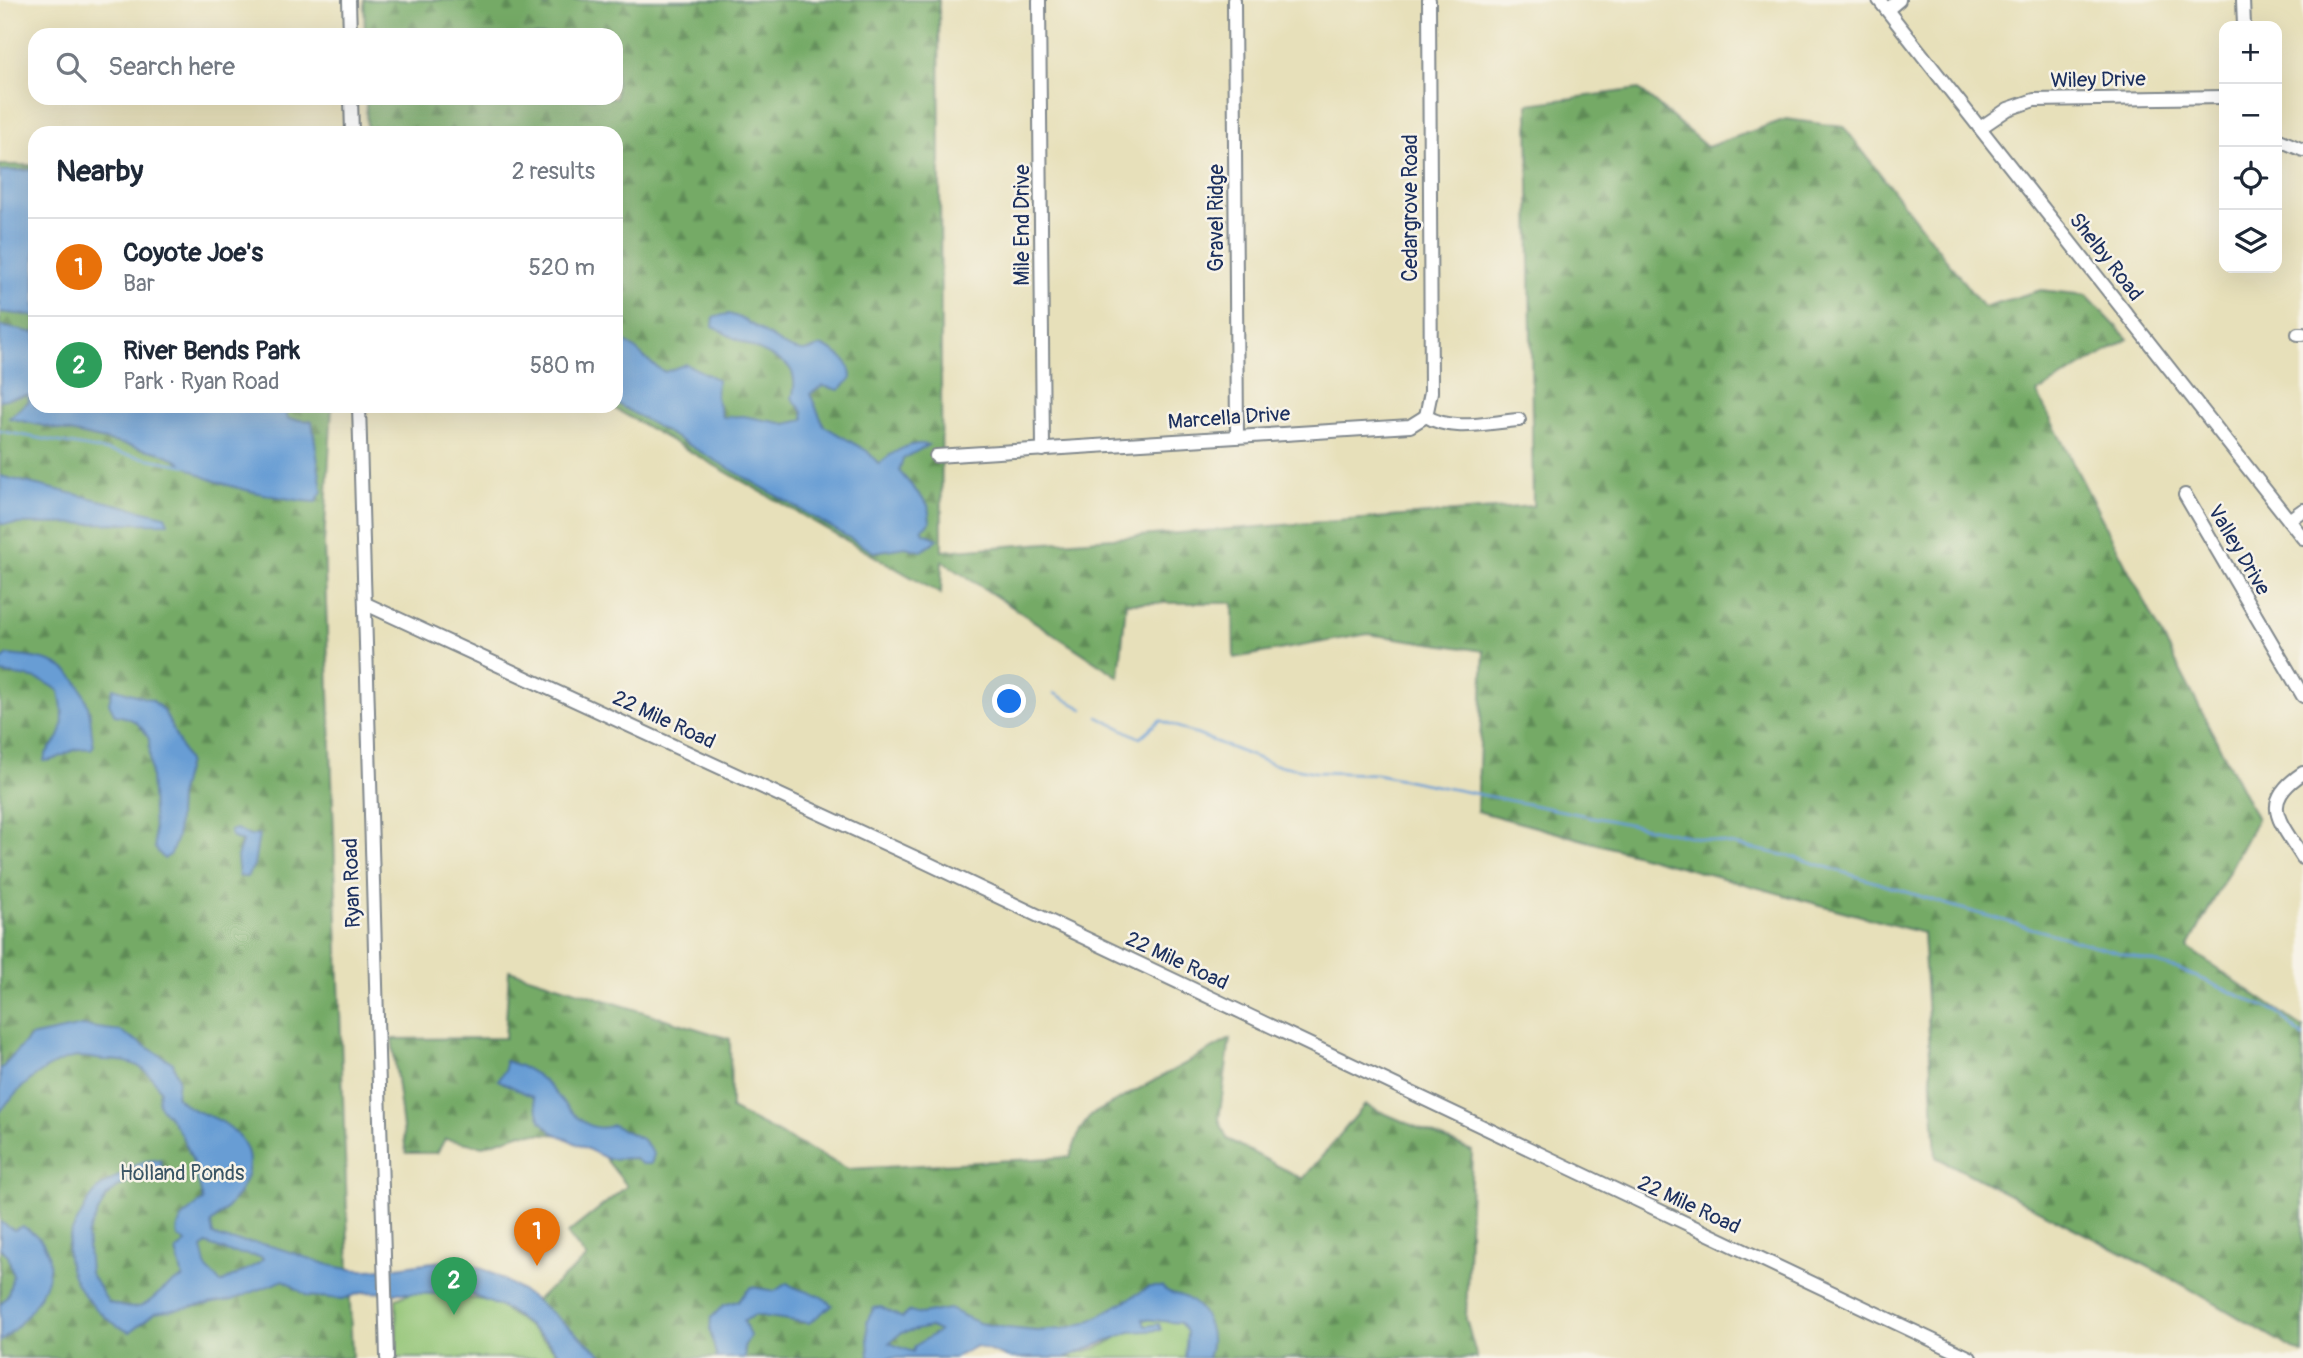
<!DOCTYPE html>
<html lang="en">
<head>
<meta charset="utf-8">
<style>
  body { margin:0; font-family:Pangolin,sans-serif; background:#f2f2f3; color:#1f2937 }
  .controls { position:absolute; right:21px; top:21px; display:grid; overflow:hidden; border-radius:14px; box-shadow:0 7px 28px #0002 }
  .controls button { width:63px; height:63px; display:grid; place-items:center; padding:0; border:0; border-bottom:2px solid #e0e1e3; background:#fff; color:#1f2937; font:35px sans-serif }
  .you { position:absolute; left:1010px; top:702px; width:24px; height:24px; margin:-18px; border:5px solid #fff; border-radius:50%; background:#1a73e8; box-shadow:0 0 0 10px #1a73e833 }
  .badge { display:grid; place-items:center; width:46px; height:46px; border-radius:50%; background:#7c3aed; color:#fff; font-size:23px; font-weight:700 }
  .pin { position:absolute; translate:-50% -58px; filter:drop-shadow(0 2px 4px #0008) }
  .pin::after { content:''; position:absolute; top:37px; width:24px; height:21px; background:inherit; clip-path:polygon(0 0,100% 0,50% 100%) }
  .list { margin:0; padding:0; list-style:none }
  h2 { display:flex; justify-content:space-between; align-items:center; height:91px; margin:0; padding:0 28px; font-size:30px }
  h2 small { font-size:23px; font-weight:400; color:#747a83 }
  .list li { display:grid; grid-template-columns:46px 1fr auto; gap:21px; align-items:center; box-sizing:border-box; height:98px; padding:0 28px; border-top:2px solid #e0e1e3 }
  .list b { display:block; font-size:26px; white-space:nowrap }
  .list p { margin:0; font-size:23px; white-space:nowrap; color:#747a83 }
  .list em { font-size:23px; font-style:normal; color:#747a83 }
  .icon { flex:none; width:38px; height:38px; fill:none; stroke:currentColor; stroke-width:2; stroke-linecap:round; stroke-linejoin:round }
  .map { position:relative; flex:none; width:2303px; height:1358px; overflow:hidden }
  .search { position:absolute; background:#fff; box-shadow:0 7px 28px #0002; left:28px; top:28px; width:595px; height:77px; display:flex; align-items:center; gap:18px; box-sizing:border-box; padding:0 24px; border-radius:21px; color:#747a83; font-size:26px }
  .panel { position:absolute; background:#fff; box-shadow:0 7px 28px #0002; left:28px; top:126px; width:595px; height:287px; border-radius:21px }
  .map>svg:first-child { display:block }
  .green { fill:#92c474; stroke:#567a69; stroke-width:2 }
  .forest { fill:url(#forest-firs); stroke:#486c62; stroke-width:2 }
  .water { fill:#689dd4; stroke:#426699; stroke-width:2; fill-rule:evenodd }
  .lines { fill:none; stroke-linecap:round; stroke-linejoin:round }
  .stream { stroke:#689dd4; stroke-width:2.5 }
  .minor-casing { stroke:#81888c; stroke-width:16 }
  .minor { stroke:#fff; stroke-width:12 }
  .labels { text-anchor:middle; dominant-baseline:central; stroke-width:5; stroke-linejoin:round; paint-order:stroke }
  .street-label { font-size:21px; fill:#1b2f5e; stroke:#f7f3e8 }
  .park-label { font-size:21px; fill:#395464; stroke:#f7f3e8 }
</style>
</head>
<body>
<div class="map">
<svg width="2303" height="1358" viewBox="0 0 2303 1358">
  <defs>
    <pattern id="forest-firs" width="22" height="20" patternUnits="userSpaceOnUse" patternTransform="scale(1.75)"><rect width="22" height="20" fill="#75aa66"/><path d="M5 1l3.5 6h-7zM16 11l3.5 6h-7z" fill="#5f8b57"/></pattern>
  </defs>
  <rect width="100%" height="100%" fill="#f7f3e8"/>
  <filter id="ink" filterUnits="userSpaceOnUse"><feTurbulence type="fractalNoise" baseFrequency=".0143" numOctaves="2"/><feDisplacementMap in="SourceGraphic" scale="14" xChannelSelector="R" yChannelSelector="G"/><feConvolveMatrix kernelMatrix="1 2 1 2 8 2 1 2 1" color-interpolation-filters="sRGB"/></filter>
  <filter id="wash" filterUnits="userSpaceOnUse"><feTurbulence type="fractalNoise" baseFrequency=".00686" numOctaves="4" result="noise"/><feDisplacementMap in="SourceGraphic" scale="28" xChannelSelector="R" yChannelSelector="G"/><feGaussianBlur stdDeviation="1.57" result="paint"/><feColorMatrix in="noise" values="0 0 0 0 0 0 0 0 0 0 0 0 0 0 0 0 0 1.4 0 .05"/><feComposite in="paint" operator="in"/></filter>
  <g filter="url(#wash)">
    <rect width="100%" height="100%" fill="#e7e0ba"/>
    <!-- green -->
    <g class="green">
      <path d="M420,1290L493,1302L532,1329L563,1358H397L396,1299Z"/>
      <path d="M1157,1308L1172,1309L1206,1358H1046L1050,1354C1098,1358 1121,1336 1157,1308Z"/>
    </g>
    <!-- forest -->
    <g class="forest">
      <path d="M364,0H538L546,7L553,0H939L942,551L1533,506L1528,104L1639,89L1707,147L1786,119L1844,127L1983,307L2041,290L2086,295L2128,339L2037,393L2257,819L2188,948L2303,1028V1355L2176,1281L1936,1157L1923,933L1477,811L1484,651L1368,634L1234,658L1233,603H1126L1119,677L942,561L941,594L610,406H616V133H367L366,98H616V35H365Z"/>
      <path d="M0,165H35V406H332L324,544L352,1358H0Z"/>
      <path d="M509,970L730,1039L731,1109L848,1169L1070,1157L1080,1130L1091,1115L1230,1039L1219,1119L1227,1139L1303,1179L1365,1105L1472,1151L1466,1319L1477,1358H1189L1192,1350L1186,1320L1158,1308L1050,1354L1010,1336L923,1358H585L525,1309L587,1258L567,1234L627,1186L587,1136L522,1133L483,1146L445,1139L437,1153H406L392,1039L505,1038Z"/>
    </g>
    <!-- water -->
    <g class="water">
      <path d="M35,170V316L0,312V171Z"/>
      <path d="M728,314C755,320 775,347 802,351C809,352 815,347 823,346C839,354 851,360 851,379L839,390L823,386L810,394L824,426L867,451L879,464C890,454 911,440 928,445L903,459L899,471L928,505L930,522L922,529L924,533L938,539L922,551L905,547L874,552L616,403V347L624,341C640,351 648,364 665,372L686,364L717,379L716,397L722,417L743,416L786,424L804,420L803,412L792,398C795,389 796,374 788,366C778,356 732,340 713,326L714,317Z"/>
      <path d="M0,326L35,333V406H283L288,419L312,421L322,491L316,502C285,500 234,489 205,477C190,470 180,460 162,453L9,418L29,401L28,395L0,400Z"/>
      <path d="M0,476L165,516L168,523L0,524Z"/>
      <path d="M8,655C49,659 76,662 88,707C92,719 90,732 94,745L91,749C68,746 64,760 44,761C45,750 54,746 59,737C66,723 62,706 59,691C41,676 22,676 0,673V661Z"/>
      <path d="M113,688L152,700L164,711L188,762L179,796L177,837L171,854L164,859L155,848L149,739C140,723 134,718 115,715L109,703Z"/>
      <path d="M236,829L250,836L259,834L254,865L247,877L239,876L237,857L242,842L232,837L230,831Z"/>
      <path d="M82,1026L120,1031L173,1063L178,1079L176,1096C192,1114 203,1111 222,1122C271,1153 244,1195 211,1223L213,1235C230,1244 251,1240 270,1246C301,1254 331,1270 363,1270C402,1271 442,1252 480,1268C528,1288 566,1326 606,1358H563L545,1338L508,1310L472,1295L364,1292L343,1299L307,1296L284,1280L232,1300L155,1313L130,1332C97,1318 60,1277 69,1239C71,1231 77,1222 81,1215C90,1197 95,1189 112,1180C131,1169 135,1160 160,1160L163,1172L158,1178H136L120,1186L106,1197L87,1235L90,1273L108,1302C153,1320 148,1291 183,1278L176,1251L186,1243L178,1237C174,1221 190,1209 203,1201C196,1170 190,1144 170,1118C161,1107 155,1106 160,1090C148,1067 132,1060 107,1060C98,1060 89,1057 80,1057C49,1059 17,1089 0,1112V1070L30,1037ZM206,1244L229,1252L262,1257L263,1259C258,1266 231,1277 221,1283L207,1269L202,1248Z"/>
      <path d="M505,1061C520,1065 533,1071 544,1081C562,1097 583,1139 613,1125L642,1139L654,1154L651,1164H642L634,1158L608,1159L552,1132L541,1121L533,1097L498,1080L505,1070Z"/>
      <path d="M0,1222L14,1230L22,1226C80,1256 32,1316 0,1342V1305L8,1295L13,1275L8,1255L0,1248Z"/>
      <path d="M787,1283C803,1295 814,1288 832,1305L809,1323L755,1315L744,1321L750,1336L744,1347L745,1358H717L710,1331L711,1318L724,1305L738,1301L751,1287L775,1291Z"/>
      <path d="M1150,1287H1162C1170,1296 1179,1293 1188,1299C1208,1311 1216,1336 1208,1358H1185L1187,1332L1180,1323L1143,1319L1145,1326L1159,1324L1161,1330L1130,1332L1064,1358H1009L976,1346L954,1358H869L867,1321L874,1308L881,1307L902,1318L910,1311L921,1314L949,1309L979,1323L1007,1328L1037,1331L1062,1329L1086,1323ZM930,1327L939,1331L915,1346L913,1352L889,1343L901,1333Z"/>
    </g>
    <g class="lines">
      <!-- stream -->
      <g class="stream">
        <path d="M0,431L193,467"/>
        <path d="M1054,693L1083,709"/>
        <path d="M1098,717L1140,738L1160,720L1272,764L1315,772L1377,774L1794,857L1952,906L2178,969L2277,1012L2303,1037"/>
      </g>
    </g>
  </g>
  <g filter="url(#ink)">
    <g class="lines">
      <defs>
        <g id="minor">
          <path d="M349,0L350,35"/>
          <path d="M1039,0L1043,450"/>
          <path d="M1234,0L1237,436"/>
          <path d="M1879,0L2303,538"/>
          <path d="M2243,0L2244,26"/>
          <path d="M1887,10L1899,0"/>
          <path d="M351,98L352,133"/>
          <path d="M1980,128L2008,109L2034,100L2224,97"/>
          <path d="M2277,139L2303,150"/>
          <path d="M2298,334H2303"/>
          <path d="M359,406L387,1358"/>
          <path d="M1426,416L1431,392L1429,0"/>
          <path d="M1426,416C1452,433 1490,422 1519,420"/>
          <path d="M936,456L1410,426L1426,416"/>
          <path d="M2185,495L2303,696"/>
          <path d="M2289,520L2303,510"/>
          <path d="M366,604L925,862L1970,1358"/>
          <path d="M2303,773C2258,803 2280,821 2303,858"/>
        </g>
      </defs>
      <!-- minor casing -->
      <use href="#minor" class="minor-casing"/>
      <!-- minor -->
      <use href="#minor" class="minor"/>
    </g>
  </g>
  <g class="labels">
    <!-- street labels -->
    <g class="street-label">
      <text transform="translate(2098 80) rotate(-1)">Wiley Drive</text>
      <text transform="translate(1410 208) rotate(-90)">Cedargrove Road</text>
      <text transform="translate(1216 218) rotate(-90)">Gravel Ridge</text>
      <text transform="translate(1022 225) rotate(-90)">Mile End Drive</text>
      <text transform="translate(2106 257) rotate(52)">Shelby Road</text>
      <text transform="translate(1229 418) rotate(-4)">Marcella Drive</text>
      <text transform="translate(2239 550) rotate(59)">Valley Drive</text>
      <text transform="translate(664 720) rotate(25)">22 Mile Road</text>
      <text transform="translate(352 883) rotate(-92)">Ryan Road</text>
      <text transform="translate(1177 961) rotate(25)">22 Mile Road</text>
      <text transform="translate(1689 1205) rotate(25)">22 Mile Road</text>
    </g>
    <!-- park labels -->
    <g class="park-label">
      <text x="182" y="1173">Holland Ponds</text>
    </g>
  </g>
</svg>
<div class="controls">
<button>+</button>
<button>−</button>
<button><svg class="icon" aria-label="locate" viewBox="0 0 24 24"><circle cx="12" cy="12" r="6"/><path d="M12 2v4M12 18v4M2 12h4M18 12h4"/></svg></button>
<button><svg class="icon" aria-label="layers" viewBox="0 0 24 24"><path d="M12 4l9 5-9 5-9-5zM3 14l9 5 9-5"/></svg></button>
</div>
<div class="you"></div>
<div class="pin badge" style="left:537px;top:1266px;background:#e8710a">1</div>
<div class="pin badge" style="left:454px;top:1315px;background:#2e9e5b">2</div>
<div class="search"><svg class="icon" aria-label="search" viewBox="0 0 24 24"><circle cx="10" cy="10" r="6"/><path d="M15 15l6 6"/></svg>Search here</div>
<section class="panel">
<h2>Nearby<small>2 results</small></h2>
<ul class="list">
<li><span class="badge" style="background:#e8710a">1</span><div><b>Coyote Joe's</b><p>Bar</p></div><em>520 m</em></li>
<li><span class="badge" style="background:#2e9e5b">2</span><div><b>River Bends Park</b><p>Park · Ryan Road</p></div><em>580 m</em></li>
</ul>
</section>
</div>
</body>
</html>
